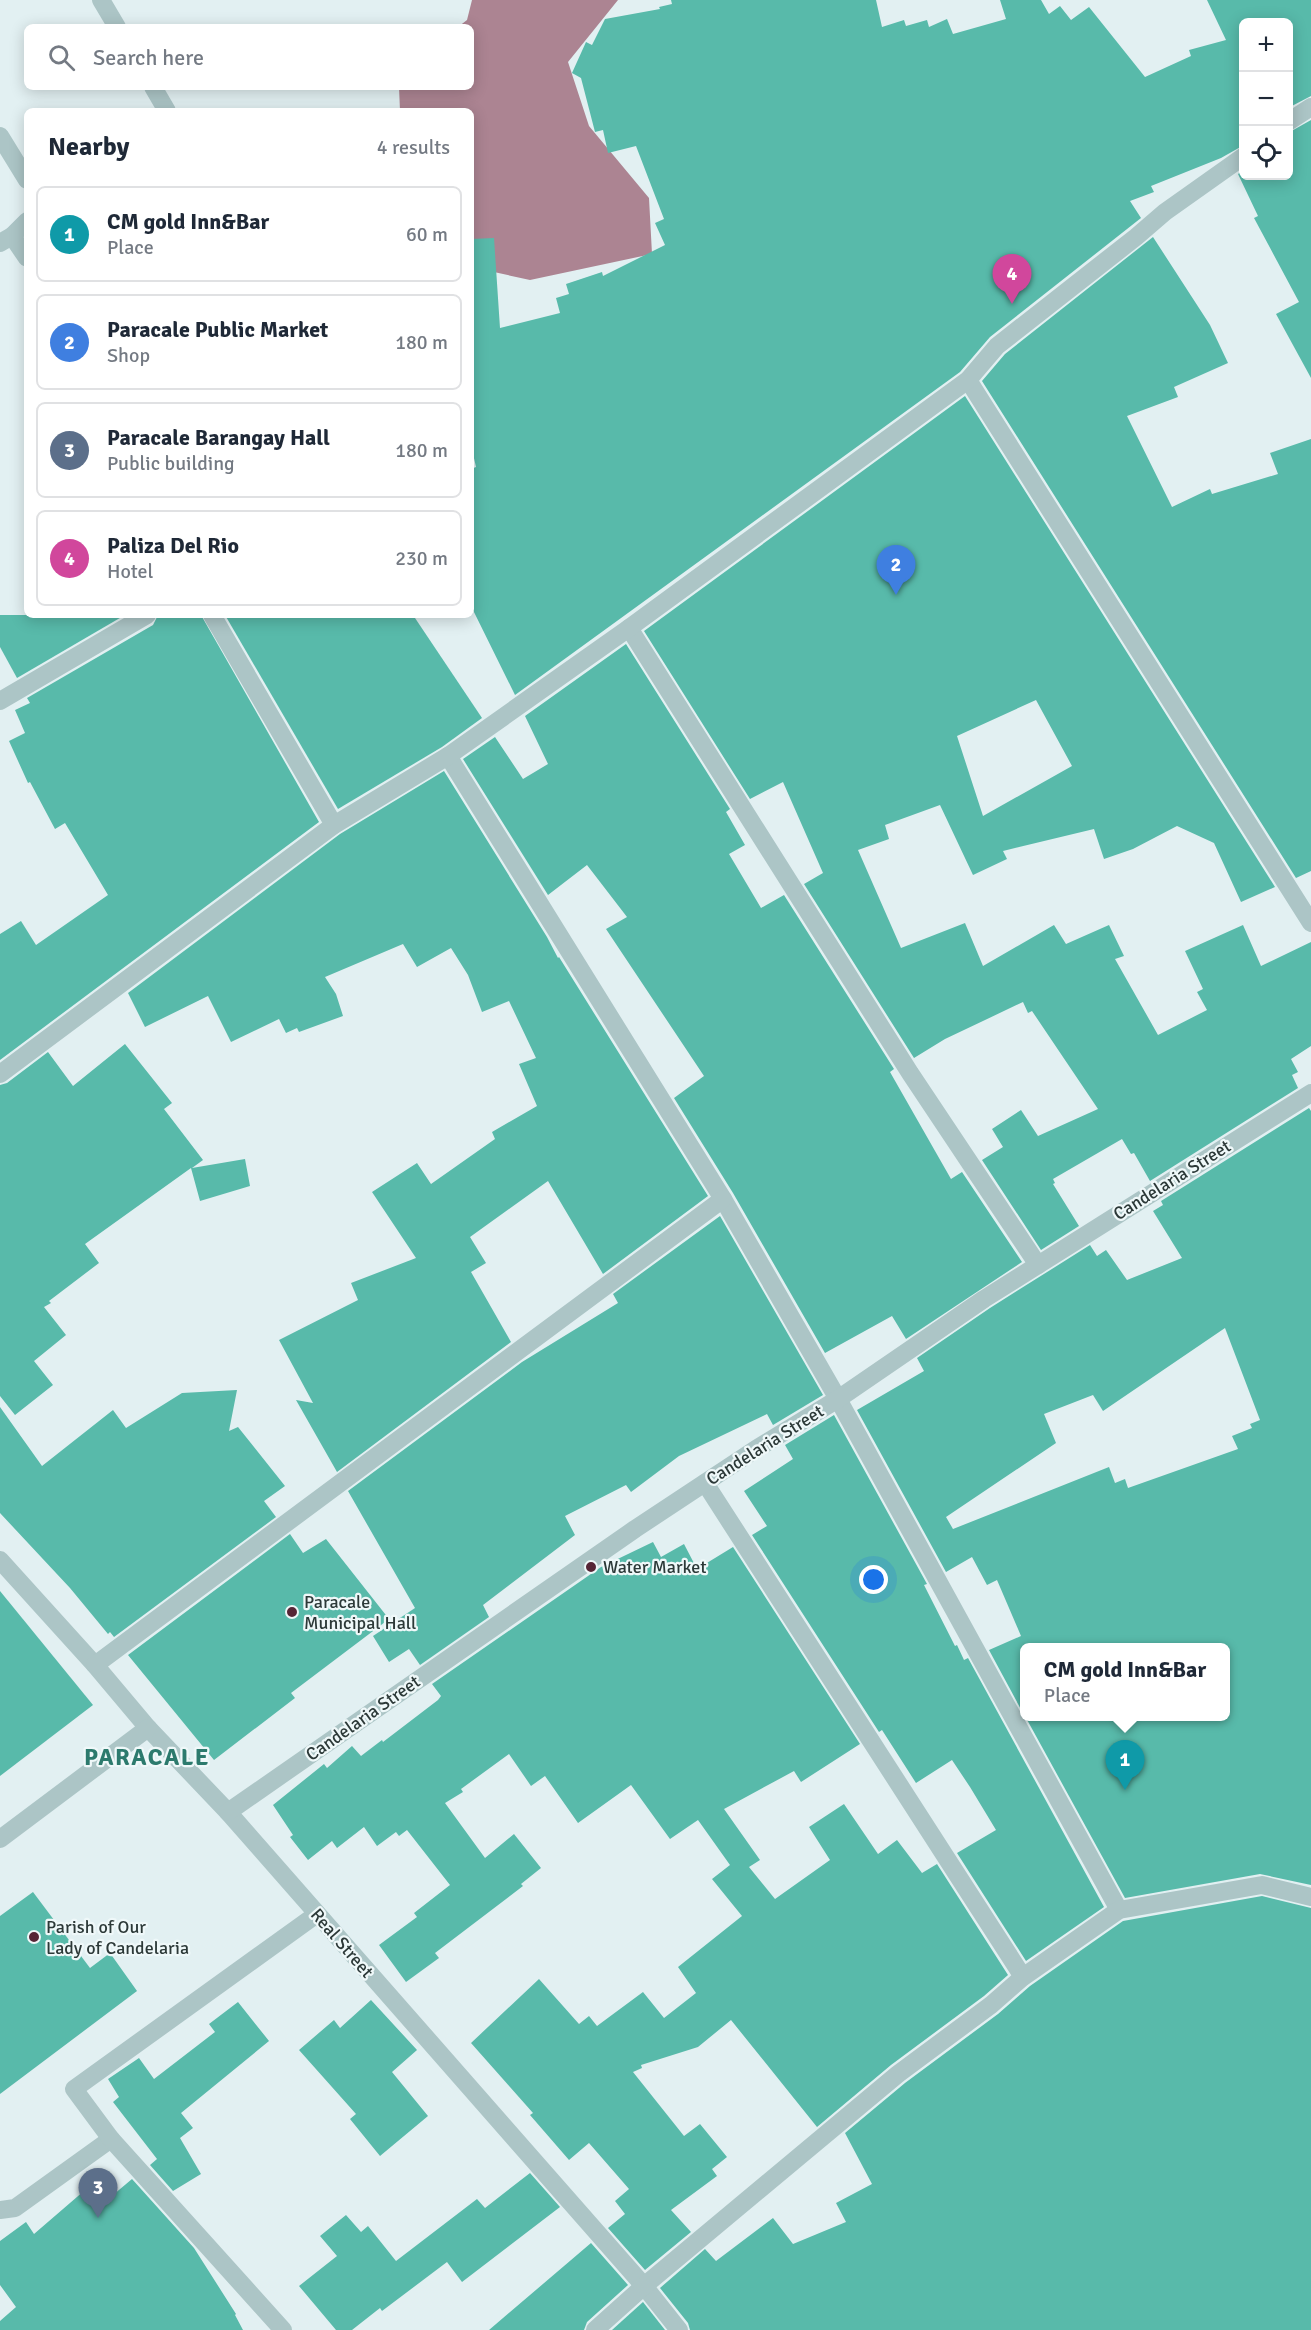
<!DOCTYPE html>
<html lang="en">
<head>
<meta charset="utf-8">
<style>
  body { margin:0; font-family:Signika,sans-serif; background:#f2f2f3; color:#1f2937 }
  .controls { position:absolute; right:18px; top:18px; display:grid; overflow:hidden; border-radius:9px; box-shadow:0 3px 15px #0003 }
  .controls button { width:54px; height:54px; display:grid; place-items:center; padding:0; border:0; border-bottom:2px solid #e0e1e3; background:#fff; color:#1f2937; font:30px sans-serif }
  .you { position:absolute; left:874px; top:1580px; width:21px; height:21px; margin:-15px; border:4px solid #fff; border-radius:50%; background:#1a73e8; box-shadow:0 0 0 9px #1a73e833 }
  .badge { display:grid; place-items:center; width:39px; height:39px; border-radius:50%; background:#562536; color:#fff; font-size:20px; font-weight:700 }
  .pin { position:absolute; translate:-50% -50px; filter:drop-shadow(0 2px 3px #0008) }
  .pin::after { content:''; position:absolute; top:32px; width:21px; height:18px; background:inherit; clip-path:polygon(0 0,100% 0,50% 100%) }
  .popup { position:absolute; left:1020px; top:1643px; width:210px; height:78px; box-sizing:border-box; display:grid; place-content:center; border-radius:9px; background:#fff; filter:drop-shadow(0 2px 4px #0005); font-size:20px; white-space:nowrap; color:#747a83 }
  .popup b { font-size:22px; color:#1f2937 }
  .popup::after { content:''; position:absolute; left:50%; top:100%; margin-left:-12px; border:12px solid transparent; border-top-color:#fff }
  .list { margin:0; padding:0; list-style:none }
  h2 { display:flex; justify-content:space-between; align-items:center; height:78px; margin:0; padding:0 24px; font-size:26px }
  h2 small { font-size:20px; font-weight:400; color:#747a83 }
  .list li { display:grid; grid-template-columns:39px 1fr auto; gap:18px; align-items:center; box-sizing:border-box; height:96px; margin:0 12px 12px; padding:0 12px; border:2px solid #e0e1e3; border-radius:9px }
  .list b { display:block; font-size:22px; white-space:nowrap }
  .list p { margin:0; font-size:20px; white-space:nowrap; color:#747a83 }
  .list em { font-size:20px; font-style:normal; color:#747a83 }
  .icon { flex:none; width:33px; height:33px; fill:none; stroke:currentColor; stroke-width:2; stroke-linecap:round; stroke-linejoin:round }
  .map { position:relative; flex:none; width:1311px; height:2330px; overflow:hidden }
  .search { position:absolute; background:#fff; box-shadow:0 3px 15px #0003; left:24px; top:24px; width:450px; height:66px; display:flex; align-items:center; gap:15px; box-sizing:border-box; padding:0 21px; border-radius:9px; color:#747a83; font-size:22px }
  .panel { position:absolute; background:#fff; box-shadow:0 3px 15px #0003; left:24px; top:108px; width:450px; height:510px; border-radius:9px }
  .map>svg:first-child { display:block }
  .water { fill:#ac8492 }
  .building { fill:#58baaa; fill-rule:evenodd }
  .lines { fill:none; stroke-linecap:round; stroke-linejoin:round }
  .minor { stroke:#acc5c6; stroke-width:18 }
  .poi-dot { fill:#562536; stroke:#eff8f9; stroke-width:2 }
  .labels { text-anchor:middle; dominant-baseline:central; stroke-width:4.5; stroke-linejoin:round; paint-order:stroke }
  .street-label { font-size:18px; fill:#2c3938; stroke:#eff8f9 }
  .poi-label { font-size:18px; fill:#2c3938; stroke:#eff8f9; text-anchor:start }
  .district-label { font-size:24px; font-weight:bold; letter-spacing:1.5px; fill:#2c7a6d; stroke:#eff8f9 }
</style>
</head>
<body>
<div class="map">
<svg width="1311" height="2330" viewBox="0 0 1311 2330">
  <rect width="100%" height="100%" fill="#e2f0f2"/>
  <!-- water -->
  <path class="water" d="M472,0H618L568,62L589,126L649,198L652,254L530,280L471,267V111H400L399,87H471V27H458L467,20Z"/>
  <!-- building -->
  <g class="building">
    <path d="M671,0H876L882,27L904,20L906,26L927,20L929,27L947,19L953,34L1006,19L1000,0H1041L1049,14L1060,6L1071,20L1089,7L1145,77L1191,56L1189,50L1226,40L1207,0H1311V96L1288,108V22H1244V145L1221,158L1151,186L1154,192L1130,201L1141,218L990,337L960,372L515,695L471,606V469L476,467L471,445V239L494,238L500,328L560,313L556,298L569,294L566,284L602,272L603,276L665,245L655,223L664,219L636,146L608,153L603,130L595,132L581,78L572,73L586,42L592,45L605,19L660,9L659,7L672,4Z"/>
    <path d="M1311,120V378L1276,314L1299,302L1254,218L1258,216L1238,174L1244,170V176H1288V133Z"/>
    <path d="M1153,237L1210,325L1228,363L1174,387L1178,397L1127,416L1172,507L1210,489L1212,494L1278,474L1270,453L1311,439V871L1296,878L982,381L1005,354Z"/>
    <path d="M965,396L1275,887L1241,902L1214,843L1177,826L1133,849L1104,859L1094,829L1003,851L1007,859L973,875L940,805L885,825L889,839L858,850L901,948L965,923L983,966L1054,925L1066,944L1109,925L1124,956L1115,959L1158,1035L1207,1010L1197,992L1203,989L1185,951L1243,925L1261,966L1311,942V1046L1291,1059L1298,1072L1292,1075L1298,1088L1150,1181L1134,1153L1131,1154L1122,1139L1053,1179L1055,1183L1053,1184L1079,1226L1041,1250L982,1160L1003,1147L992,1129L1021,1110L1038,1136L1098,1109L1032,1011L1028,1013L1023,1002L945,1039L914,1058L804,884L823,873L783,782L750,799L644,631ZM1036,700L1072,766L983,816L957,736Z"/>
    <path d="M0,615H125L17,678L0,647Z"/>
    <path d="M158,615H201L319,822L0,1060V934L21,921L36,945L108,895L65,823L55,829L30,782L28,783L9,741L25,733L15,710L30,703L27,698L153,625Z"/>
    <path d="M225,615H413L482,718L442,747L338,809Z"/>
    <path d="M626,644L730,809L726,812L745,845L729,854L761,908L784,895L894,1069L890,1072L951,1179L962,1172L1022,1262L906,1339L892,1316L825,1353L733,1193L674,1098L704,1076L606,929L627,917L587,865L548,895L463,759L495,737L523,779L548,764L525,716Z"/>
    <path d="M444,771L547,937L558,958L559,957L708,1196L603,1274L548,1181L470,1237L486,1263L471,1272L511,1342L337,1472L296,1400L313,1403L279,1340L358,1300L351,1283L416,1258L372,1192L417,1163L431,1184L495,1139L492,1132L537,1106L519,1064L536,1058L509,1001L482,1012L468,975L451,948L417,967L403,944L325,977L336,994L343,1016L299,1032L297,1028L286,1033L279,1019L231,1042L208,996L145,1027L128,993L340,834Z"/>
    <path d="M125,1044L172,1103L164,1109L203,1160L192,1168L245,1159L250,1186L200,1201L191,1168L85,1244L99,1263L49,1301L51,1303L44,1307L66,1335L34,1361L53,1385L15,1415L0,1396V1085L7,1083L48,1052L73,1086Z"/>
    <path d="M1309,1108L1311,1111V1885L1260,1874L1125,1898L1025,1716H1226V1647H1026L1024,1644V1715L989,1650L1021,1636L997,1580L987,1585L972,1557L946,1572L857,1410L924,1371L917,1358L990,1308L1090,1245L1097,1256L1106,1250L1127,1280L1182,1258L1153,1211L1163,1205L1161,1201ZM1225,1328L1260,1420L1250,1424L1252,1428L1232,1436L1238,1449L1128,1488L1125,1479L1115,1483L1109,1467L953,1529L946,1517L1056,1443L1044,1414L1093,1395L1103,1411Z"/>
    <path d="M720,1216L823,1395L773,1425L767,1414L679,1456L631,1492L626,1485L565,1516L575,1535L483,1605L489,1617L420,1665L409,1649L389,1662L373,1636L415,1608L348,1491L522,1362L618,1303L613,1294Z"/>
    <path d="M237,1390L229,1431L238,1427L285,1486L264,1501L276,1517L114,1637L110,1632L108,1634L70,1588L0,1513V1407L42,1466L113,1410L126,1428L182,1393Z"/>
    <path d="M834,1415L927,1584L924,1585L955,1646L957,1645L964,1660L968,1658L1104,1907L1026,1961L957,1853L996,1830L970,1787L952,1760L916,1783L882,1730L879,1732L752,1535L767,1526L744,1491L793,1459L785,1445Z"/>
    <path d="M290,1534L303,1553L326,1539L389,1619L291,1693L295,1698L214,1760L128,1655Z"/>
    <path d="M653,1542L661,1557L684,1544L697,1569L733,1547L860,1744L801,1782L794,1771L724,1809L760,1860L749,1867L775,1899L830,1860L809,1827L844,1804L878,1854L897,1840L922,1873L937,1864L1008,1975L984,1996L891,2065L817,2127L731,2020L698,2047L641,2065L642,2068L633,2072L684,2136L700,2124L727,2157L712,2169L717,2176L671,2210L691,2232L645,2270L608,2228L625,2214L615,2201L629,2189L589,2143L569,2160L530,2115L533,2113L471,2043L539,1979L579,2024L589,2016L597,2026L643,1992L664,2018L696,1993L678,1967L742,1916L712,1879L730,1865L698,1820L670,1839L631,1785L578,1823L545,1776L531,1786L509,1754L461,1789L463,1792L445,1803L485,1858L514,1834L541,1868L521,1884L523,1886L435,1953L439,1958L406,1982L379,1945L417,1917L414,1913L450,1885L407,1830L399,1836L396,1832L377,1846L364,1827L337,1848L332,1841L308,1860L290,1837L293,1835L273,1805L324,1764L327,1768L352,1746L361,1756L382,1740L383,1742L438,1700L441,1696L432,1684L601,1567Z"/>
    <path d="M0,1591L93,1705L0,1776Z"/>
    <path d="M33,1892L90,1968L110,1953L137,1991L0,2094V1916Z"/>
    <path d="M1262,1896L1311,1908V2330H690L688,2323L660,2288L705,2249L716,2261L773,2218L793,2244L846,2222L836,2203L872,2184L845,2133L905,2083L998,2014L1030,1986L1123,1921Z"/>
    <path d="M371,2000L417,2050L392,2072L428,2116L380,2156L350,2119L356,2114L299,2050L334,2020L340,2028Z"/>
    <path d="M238,2002L269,2041L181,2113L193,2128L180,2138L201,2174L173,2191L150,2165L157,2159L113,2102L119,2097L108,2079L139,2058L154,2079L215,2032L209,2024Z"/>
    <path d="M530,2173L560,2207L462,2282L447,2262L382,2311L380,2308L352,2330H336L299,2286L337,2256L320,2236L346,2215L361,2232L368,2226L396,2261L477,2199L485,2208Z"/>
    <path d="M99,2178L113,2195L132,2179L194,2248L236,2314L235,2315L243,2330H0V2321L16,2307L0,2285V2241L26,2222L34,2234Z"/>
    <path d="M591,2243L628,2285L587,2322L584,2330H489Z"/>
    <path d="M643,2302L665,2330H612Z"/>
  </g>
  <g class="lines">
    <!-- minor -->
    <g class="minor">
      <path d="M101,0L117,27"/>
      <path d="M153,87L167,111"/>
      <path d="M1288,122L1311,107"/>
      <path d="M0,136L27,180"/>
      <path d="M12,236L27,258"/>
      <path d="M0,243L12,236L27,221"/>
      <path d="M968,380L1311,923"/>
      <path d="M212,615L334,825"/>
      <path d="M629,628L910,1073L1038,1265"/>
      <path d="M0,701L147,615"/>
      <path d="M448,756L723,1199L838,1399L1119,1910"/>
      <path d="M0,1074L334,825L448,756L629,628L968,380L997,346L1136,237L1165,212L1244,156"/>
      <path d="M705,1483L1023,1977"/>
      <path d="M0,1560L95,1665L148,1728L228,1812L644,2286L679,2330"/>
      <path d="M95,1665L723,1199"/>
      <path d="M228,1812L635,1529L756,1449L838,1399L984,1299L1311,1093"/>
      <path d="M0,1839L148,1728"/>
      <path d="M0,2210L15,2208L111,2139"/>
      <path d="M283,2330L111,2139L74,2089L317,1914"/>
      <path d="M595,2330L644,2286L898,2074L991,2005L1023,1977L1119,1910L1262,1885L1311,1897"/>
    </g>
  </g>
  <!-- markers -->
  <g class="poi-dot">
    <circle cx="591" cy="1567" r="6"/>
    <circle cx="292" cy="1612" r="6"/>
    <circle cx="34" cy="1937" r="6"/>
  </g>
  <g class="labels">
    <!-- street labels -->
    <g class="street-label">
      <text transform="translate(1172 1180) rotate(-32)">Candelaria Street</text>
      <text transform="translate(765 1445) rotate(-32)">Candelaria Street</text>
      <text transform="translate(363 1718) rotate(-35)">Candelaria Street</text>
      <text transform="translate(342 1943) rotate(49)">Real Street</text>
    </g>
    <!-- poi labels -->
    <g class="poi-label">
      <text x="603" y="1567">Water Market</text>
      <text x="304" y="1602">Paracale<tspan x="304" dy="21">Municipal Hall</tspan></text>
      <text x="46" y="1927">Parish of Our<tspan x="46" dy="21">Lady of Candelaria</tspan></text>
    </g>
    <!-- district labels -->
    <g class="district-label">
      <text x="147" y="1757">PARACALE</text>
    </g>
  </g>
</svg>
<div class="controls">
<button>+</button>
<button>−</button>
<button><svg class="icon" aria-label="locate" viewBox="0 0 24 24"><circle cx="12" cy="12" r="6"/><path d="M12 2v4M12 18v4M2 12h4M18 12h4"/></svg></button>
</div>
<div class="you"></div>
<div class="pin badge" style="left:1125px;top:1790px;background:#0f9aa8">1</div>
<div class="popup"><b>CM gold Inn&amp;Bar</b>Place</div>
<div class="pin badge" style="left:896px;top:595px;background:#3f7fe0">2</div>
<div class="pin badge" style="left:98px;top:2218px;background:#5c6f8a">3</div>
<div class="pin badge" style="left:1012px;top:304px;background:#d1479c">4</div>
<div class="search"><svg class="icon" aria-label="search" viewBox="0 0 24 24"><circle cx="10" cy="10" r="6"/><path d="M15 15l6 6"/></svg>Search here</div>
<section class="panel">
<h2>Nearby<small>4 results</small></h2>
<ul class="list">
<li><span class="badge" style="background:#0f9aa8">1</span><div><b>CM gold Inn&amp;Bar</b><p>Place</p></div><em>60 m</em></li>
<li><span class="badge" style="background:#3f7fe0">2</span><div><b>Paracale Public Market</b><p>Shop</p></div><em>180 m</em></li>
<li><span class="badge" style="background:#5c6f8a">3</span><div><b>Paracale Barangay Hall</b><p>Public building</p></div><em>180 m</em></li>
<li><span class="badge" style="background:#d1479c">4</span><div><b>Paliza Del Rio</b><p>Hotel</p></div><em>230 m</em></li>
</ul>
</section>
</div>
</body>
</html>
